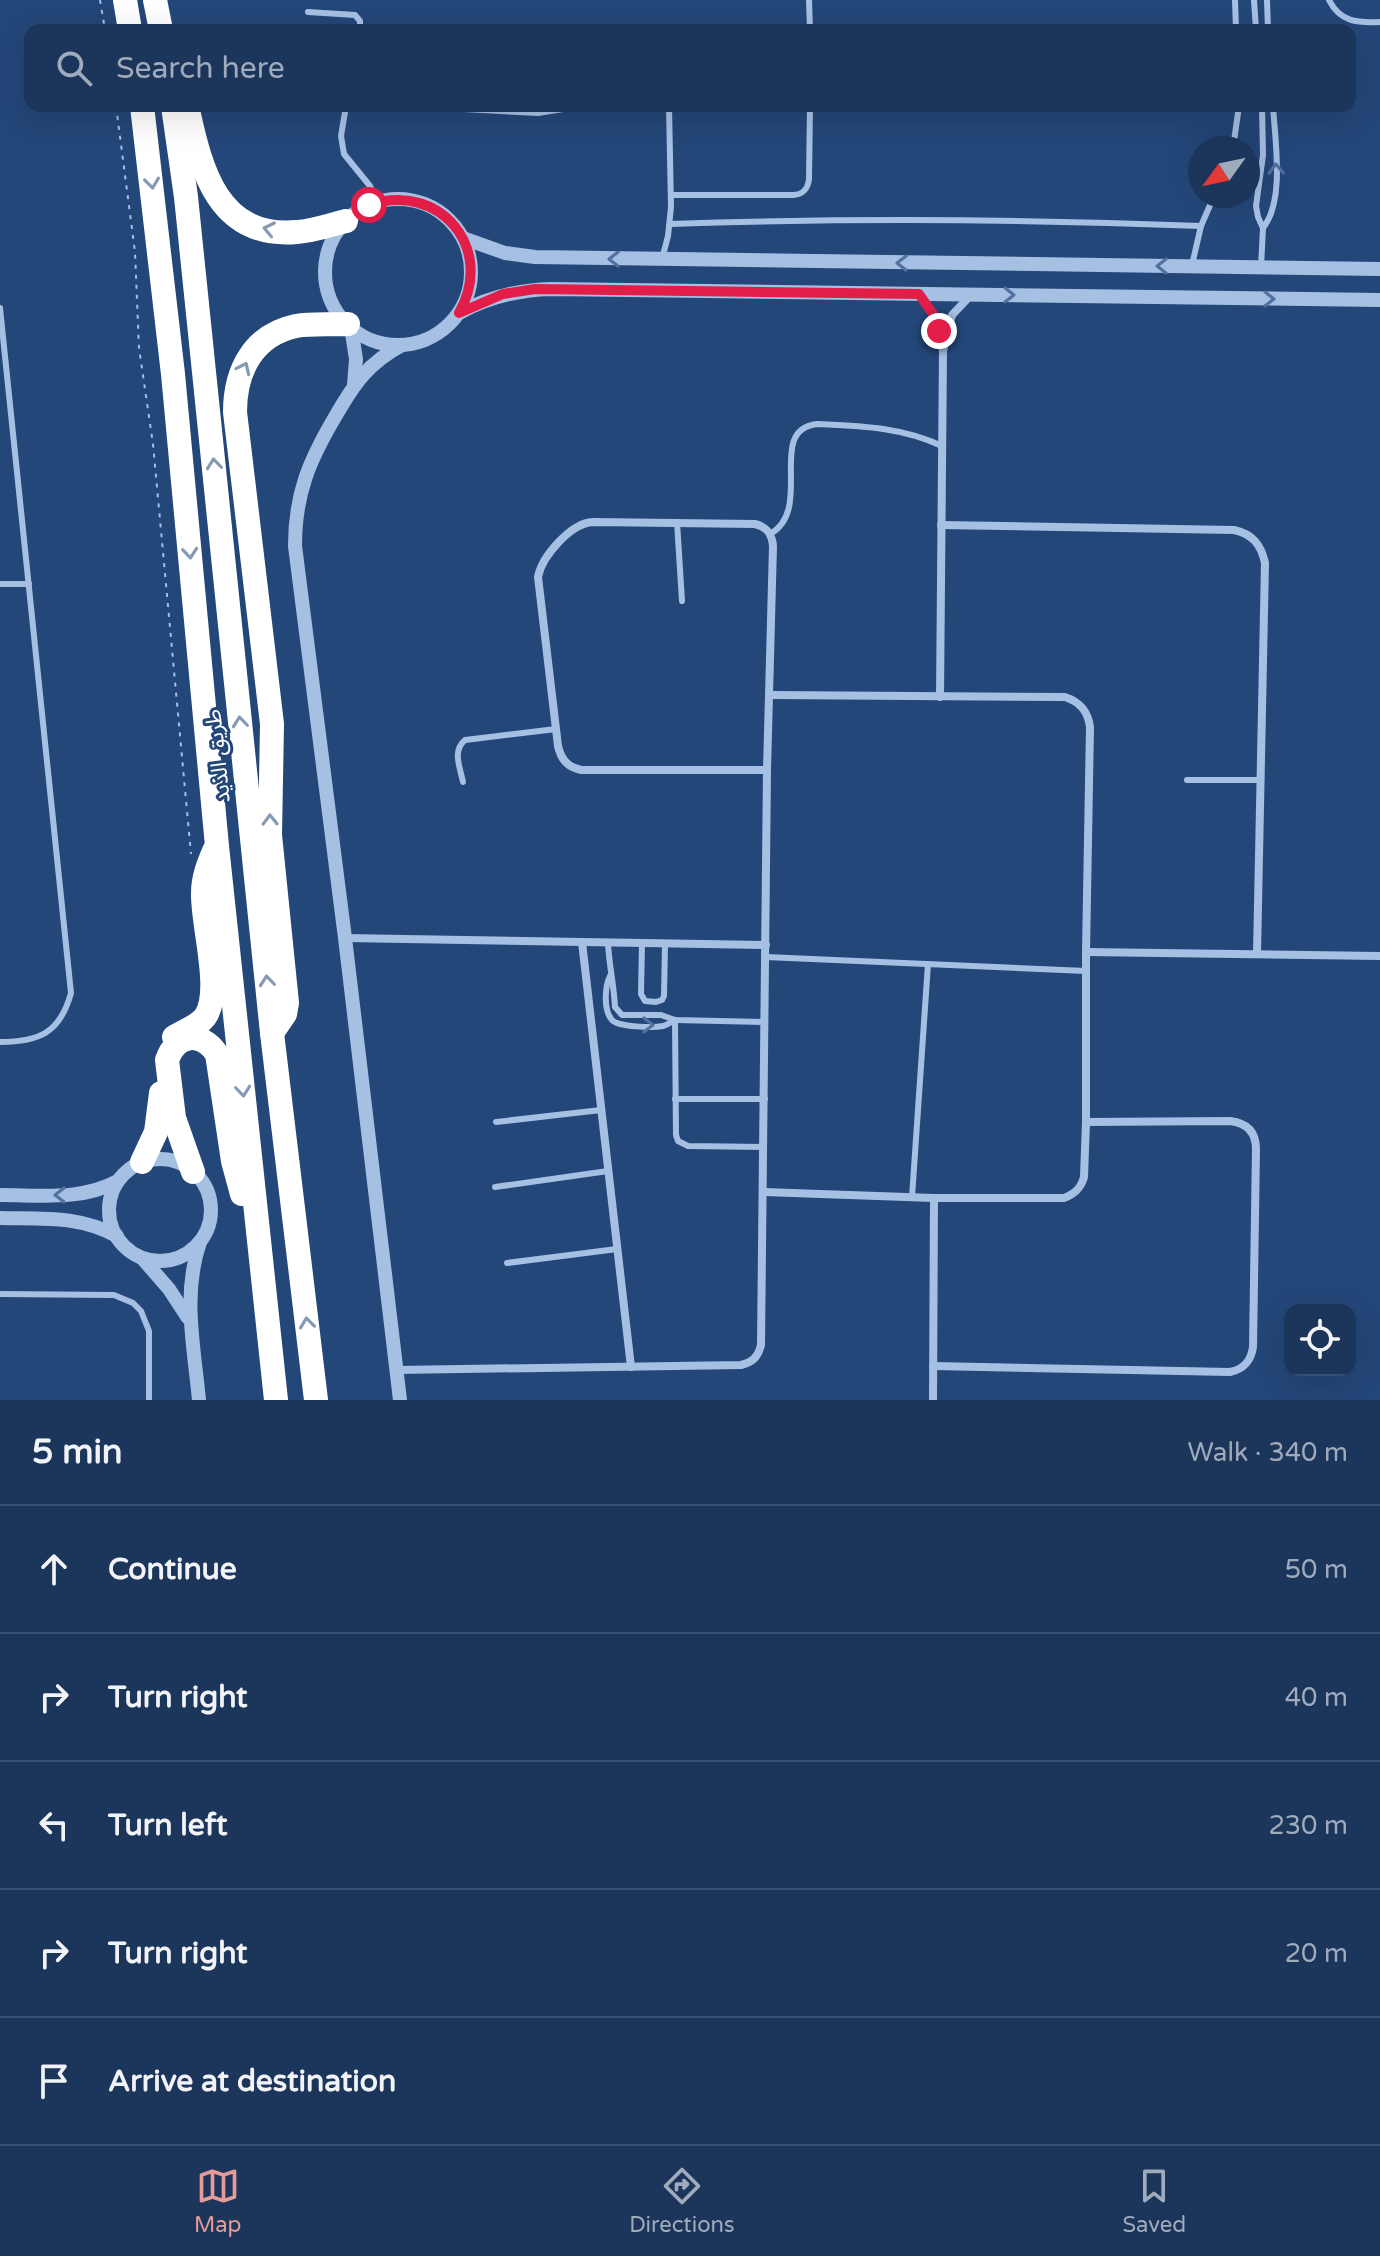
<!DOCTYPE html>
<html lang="en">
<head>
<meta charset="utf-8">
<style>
  body { margin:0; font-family:"Varela Round","Noto Sans Arabic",sans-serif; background:#243d61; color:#f1f3f6 }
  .controls { position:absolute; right:24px; bottom:24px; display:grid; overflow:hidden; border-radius:16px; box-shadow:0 8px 32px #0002 }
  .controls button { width:72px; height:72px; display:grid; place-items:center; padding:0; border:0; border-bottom:2px solid #395071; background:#1b355b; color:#f1f3f6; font:40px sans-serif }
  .compass { position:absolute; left:1188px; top:136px; width:72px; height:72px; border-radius:50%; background:#1b355b; box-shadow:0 8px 32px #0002; rotate:237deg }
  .stop { position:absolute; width:24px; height:24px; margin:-18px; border:6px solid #e11d48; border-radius:50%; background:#fff }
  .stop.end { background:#e11d48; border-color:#fff; box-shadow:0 2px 8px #0008 }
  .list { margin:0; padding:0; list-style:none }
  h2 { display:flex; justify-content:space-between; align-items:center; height:104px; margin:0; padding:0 32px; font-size:34px }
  h2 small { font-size:26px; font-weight:400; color:#a0abbb }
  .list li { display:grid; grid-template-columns:52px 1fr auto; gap:24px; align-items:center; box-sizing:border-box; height:128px; padding:0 32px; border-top:2px solid #395071 }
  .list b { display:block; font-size:30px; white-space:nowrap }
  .list em { font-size:26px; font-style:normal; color:#a0abbb }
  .icon { flex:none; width:44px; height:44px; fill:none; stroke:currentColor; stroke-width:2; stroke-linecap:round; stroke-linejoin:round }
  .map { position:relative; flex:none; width:1380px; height:1400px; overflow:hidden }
  .search { position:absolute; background:#1b355b; box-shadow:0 8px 32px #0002; left:24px; right:24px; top:24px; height:88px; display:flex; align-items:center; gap:20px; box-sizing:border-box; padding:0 28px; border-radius:16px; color:#a0abbb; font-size:30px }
  .sheet { height:744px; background:#1b355b }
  nav { display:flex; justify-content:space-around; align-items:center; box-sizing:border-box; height:112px; border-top:2px solid #395071; background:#1b355b; font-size:22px; color:#a0abbb }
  nav a { display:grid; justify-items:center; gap:4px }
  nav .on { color:#e69b98 }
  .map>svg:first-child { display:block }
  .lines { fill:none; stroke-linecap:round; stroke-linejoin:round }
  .path { stroke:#a6c0e4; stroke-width:2; stroke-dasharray:4 6; stroke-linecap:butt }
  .service { stroke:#a6c0e4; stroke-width:6 }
  .minor { stroke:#a6c0e4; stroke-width:8 }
  .tertiary { stroke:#a6c0e4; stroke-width:14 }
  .motorway { stroke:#fff; stroke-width:24 }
  .oneway { stroke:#52719e }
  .oneway2 { stroke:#879ab5 }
  .route { stroke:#e11d48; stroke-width:10 }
  .labels { text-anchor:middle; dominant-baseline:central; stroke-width:6; stroke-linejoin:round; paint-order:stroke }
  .street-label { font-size:22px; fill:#fff; stroke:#244779 }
</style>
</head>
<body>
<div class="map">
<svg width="1380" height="1400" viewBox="0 0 1380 1400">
  <rect width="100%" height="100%" fill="#244779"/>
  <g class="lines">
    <!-- path -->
    <g class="path">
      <path d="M100,0L105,30"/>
      <path d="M116,106L135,252L139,348L153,444L191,854"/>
    </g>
    <!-- service -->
    <g class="service">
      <path d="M809,0L810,30"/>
      <path d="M1235,0L1236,30"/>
      <path d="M1254,0L1256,30"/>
      <path d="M1267,0L1268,30"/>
      <path d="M1329,0C1340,22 1357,23 1380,22"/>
      <path d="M308,12L355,15L360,21V30"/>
      <path d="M346,106L341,136L344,154L370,186L378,202"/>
      <path d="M407,106L538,113L582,106"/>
      <path d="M670,109L719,106"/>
      <path d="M1233,148L1239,106"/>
      <path d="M671,195H793C802,195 808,189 809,179L810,106"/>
      <path d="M670,224C847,218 1024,219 1201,226"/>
      <path d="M1263,228C1285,201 1275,140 1273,106"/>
      <path d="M662,259L668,236L671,207L669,106"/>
      <path d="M1192,265L1201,226L1214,196"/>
      <path d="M1261,267L1263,228L1258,217L1256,206L1263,155L1262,106"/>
      <path d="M0,308L71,993C60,1033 39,1042 0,1042"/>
      <path d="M677,522L682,601"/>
      <path d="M770,534C815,509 765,430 817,424C861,426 901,427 942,446"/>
      <path d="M0,584H29"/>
      <path d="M1187,780H1259"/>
      <path d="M463,782C460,767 452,751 465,740L556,729"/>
      <path d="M608,943C609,965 614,985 615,1007L622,1015H661L675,1020L765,1022"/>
      <path d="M642,943L641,994L645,1001L656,1002L662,1000L664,996L665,944"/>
      <path d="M766,957L1086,971"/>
      <path d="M610,976C605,986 603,1010 612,1020C618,1027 653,1028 663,1026C667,1025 671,1022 675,1020"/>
      <path d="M675,1020L676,1135L678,1141L688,1146L764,1147"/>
      <path d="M675,1099H765"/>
      <path d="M496,1122L601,1110"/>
      <path d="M495,1187L608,1171"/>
      <path d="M912,1197L928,964"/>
      <path d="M507,1263L617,1249"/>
      <path d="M0,1294L114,1295L133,1303L141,1311L149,1331V1400"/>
    </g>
    <!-- minor -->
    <g class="minor">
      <path d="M920,295L936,319L943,351L940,697"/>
      <path d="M943,351L952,315L970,296"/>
      <path d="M593,522L755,524C767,527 772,534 773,546L767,770H581C567,767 561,759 558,746L538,577C542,556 571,523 593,522Z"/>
      <path d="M941,525L1234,530C1252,534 1261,544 1265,563L1257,954"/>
      <path d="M345,938L766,945"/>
      <path d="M582,942L631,1367"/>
      <path d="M1086,952L1380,956"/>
      <path d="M764,1192L934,1198H1064C1075,1194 1081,1188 1084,1177L1086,1122V952L1090,727C1088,711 1080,702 1065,697L770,695"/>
      <path d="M933,1366L1230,1372C1244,1369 1251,1361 1253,1347L1256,1149C1256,1132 1247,1123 1230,1121L1086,1122"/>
      <path d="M396,1370L741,1365C753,1362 758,1357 761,1345L767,770"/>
      <path d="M933,1400L934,1198"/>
    </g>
    <!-- tertiary -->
    <g class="tertiary">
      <circle cx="398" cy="272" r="73"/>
      <path d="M463,238L505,253L535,257L1380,269"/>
      <path d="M459,313C488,297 517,290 551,289L1380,300"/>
      <path d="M351,327L356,359L354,385"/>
      <circle cx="160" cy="1210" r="51"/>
      <path d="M0,1195C40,1195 81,1201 118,1181"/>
      <path d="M0,1218C42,1219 78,1215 117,1236"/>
      <path d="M142,1258L169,1289L188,1318"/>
      <path d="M199,1400C194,1346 182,1295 200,1242"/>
      <path d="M400,1400L345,938L295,546C295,494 309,461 335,417C354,384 368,363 402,345"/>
    </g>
    <!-- motorway -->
    <g class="motorway">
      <path d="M125,0L130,30"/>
      <path d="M155,0L161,30"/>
      <path d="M142,106L173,374L217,846L276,1400"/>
      <path d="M173,106L186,197L272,1033L316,1400"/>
      <path d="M188,110C201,170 218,239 297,232C313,231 330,225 346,221"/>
      <path d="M272,1033L285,1014L287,1003L270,835L272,724L235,412C235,371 253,335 296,326C313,323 331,325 348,324"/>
      <path d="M174,1037C185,1030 197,1027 205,1017C223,992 202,925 203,893C203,878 208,865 214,851"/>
      <path d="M142,1162L156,1132L161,1093"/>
      <path d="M193,1172L174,1118L167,1060C176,1034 201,1030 217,1054L233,1161L242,1194"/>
    </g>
  </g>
  <!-- one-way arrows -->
  <defs><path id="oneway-chevron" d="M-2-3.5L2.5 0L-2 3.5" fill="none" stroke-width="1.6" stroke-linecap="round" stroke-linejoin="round" transform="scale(2)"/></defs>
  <g class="oneway">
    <use href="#oneway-chevron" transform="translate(1276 169) rotate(-92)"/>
    <use href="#oneway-chevron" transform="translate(614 259) rotate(-179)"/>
    <use href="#oneway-chevron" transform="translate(902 263) rotate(-179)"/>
    <use href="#oneway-chevron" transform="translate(1162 266) rotate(-179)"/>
    <use href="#oneway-chevron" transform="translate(1009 295) rotate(1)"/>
    <use href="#oneway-chevron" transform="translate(1269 299) rotate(1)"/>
    <use href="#oneway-chevron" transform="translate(648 1025) rotate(1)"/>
    <use href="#oneway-chevron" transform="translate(60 1195) rotate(180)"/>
  </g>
  <g class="oneway2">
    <use href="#oneway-chevron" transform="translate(152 183) rotate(83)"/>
    <use href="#oneway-chevron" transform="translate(269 229) rotate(-168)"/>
    <use href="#oneway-chevron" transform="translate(244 368) rotate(-65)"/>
    <use href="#oneway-chevron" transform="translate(214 464) rotate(-96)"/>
    <use href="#oneway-chevron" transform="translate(190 553) rotate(85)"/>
    <use href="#oneway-chevron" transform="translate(240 722) rotate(-96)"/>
    <use href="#oneway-chevron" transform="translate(270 820) rotate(-91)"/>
    <use href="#oneway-chevron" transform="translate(267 981) rotate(-96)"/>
    <use href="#oneway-chevron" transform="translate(243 1091) rotate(84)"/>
    <use href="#oneway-chevron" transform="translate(307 1323) rotate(-97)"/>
  </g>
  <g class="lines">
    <!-- route -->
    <path class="route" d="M369,205C439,181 496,248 459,313L503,294L535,289L919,294L933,314L939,331"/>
  </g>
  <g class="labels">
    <!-- street labels -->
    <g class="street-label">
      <text transform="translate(218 756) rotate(-96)">طريق الذيد</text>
    </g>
  </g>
</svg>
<div class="controls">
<button><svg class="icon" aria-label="locate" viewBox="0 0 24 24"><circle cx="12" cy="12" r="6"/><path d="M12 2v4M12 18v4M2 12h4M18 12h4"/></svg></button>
</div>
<svg class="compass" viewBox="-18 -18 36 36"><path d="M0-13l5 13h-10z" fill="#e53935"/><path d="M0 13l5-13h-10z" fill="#a0abbb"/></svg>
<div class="stop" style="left:369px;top:205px"></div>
<div class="stop end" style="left:939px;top:331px"></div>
<div class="search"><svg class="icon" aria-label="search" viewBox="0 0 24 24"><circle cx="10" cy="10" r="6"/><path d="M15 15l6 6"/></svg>Search here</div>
</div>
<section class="sheet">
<h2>5 min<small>Walk · 340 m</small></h2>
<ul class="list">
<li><svg class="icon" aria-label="ahead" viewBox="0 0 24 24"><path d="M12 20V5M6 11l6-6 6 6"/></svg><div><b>Continue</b></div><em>50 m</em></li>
<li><svg class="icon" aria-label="right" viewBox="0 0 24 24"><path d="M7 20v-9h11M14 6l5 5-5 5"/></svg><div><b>Turn right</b></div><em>40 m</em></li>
<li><svg class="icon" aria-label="left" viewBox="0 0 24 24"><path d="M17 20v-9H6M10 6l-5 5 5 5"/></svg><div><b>Turn left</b></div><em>230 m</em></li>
<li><svg class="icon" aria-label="right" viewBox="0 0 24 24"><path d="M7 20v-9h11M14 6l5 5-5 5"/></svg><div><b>Turn right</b></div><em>20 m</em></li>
<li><svg class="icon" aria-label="arrive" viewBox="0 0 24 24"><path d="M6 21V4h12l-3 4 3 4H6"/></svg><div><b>Arrive at destination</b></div></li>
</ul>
</section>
<nav>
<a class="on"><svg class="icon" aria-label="map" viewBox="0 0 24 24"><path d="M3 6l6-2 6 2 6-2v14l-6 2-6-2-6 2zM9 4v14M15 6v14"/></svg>Map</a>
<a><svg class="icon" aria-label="directions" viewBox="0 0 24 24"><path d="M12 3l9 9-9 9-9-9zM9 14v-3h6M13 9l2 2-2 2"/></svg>Directions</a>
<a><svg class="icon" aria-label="saved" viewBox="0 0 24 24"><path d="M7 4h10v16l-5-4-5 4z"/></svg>Saved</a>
</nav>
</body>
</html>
